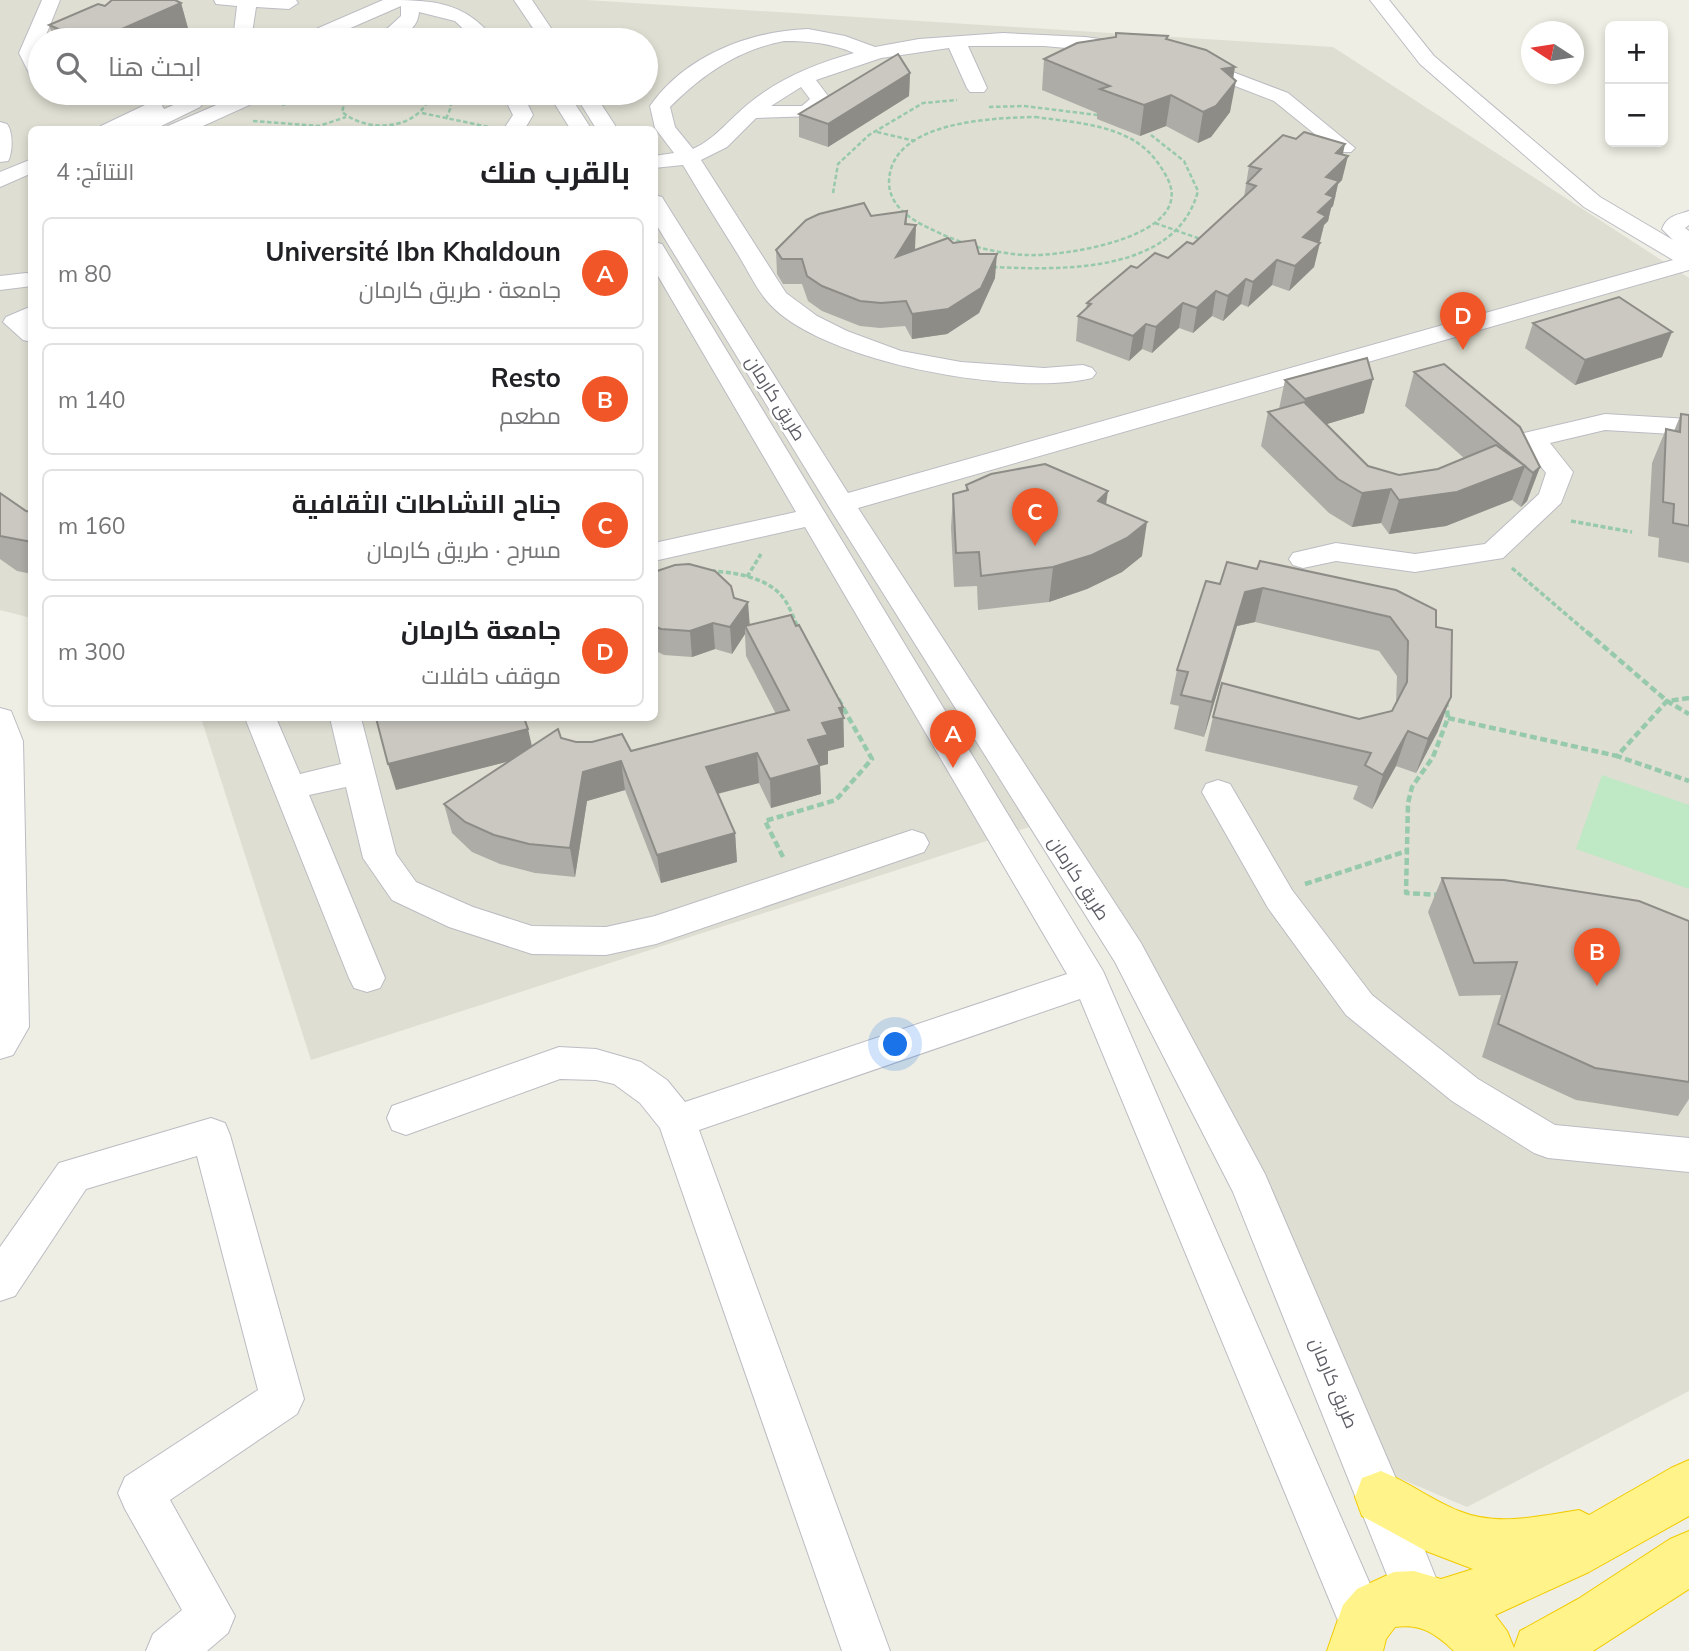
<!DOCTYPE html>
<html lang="ar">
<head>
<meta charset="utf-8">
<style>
  body { margin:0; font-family:Mulish,Cairo,sans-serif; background:#f2f2f2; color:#202124; direction:rtl }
  .controls { position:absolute; right:21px; top:21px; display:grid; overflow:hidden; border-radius:10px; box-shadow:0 4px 10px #0003 }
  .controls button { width:63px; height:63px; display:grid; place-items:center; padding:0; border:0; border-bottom:2px solid #e0e0e0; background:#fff; color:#202124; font:35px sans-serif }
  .compass { position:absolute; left:1521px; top:21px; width:63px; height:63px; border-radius:50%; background:#fff; box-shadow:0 4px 10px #0003; rotate:282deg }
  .you { position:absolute; left:896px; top:1045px; width:24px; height:24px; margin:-18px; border:5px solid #fff; border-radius:50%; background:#1a73e8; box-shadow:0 0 0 10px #1a73e833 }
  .badge { display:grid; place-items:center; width:46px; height:46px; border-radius:50%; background:#f05628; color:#fff; font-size:23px; font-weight:700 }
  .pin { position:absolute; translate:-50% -58px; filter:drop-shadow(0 2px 4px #0008) }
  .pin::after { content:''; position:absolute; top:37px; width:24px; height:21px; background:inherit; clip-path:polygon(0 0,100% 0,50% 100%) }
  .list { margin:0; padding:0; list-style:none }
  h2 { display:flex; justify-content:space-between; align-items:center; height:91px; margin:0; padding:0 28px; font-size:30px }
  h2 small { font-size:23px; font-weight:400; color:#757577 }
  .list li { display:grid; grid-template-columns:46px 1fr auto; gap:21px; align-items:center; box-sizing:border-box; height:112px; margin:0 14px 14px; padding:0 14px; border:2px solid #e0e0e0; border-radius:10px }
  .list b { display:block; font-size:26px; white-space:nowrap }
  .list p { margin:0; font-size:23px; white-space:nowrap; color:#757577 }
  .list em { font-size:23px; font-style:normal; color:#757577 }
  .icon { flex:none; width:38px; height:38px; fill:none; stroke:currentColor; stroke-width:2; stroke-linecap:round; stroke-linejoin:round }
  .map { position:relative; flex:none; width:1689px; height:1651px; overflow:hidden; direction:ltr }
  .search { position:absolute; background:#fff; box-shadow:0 4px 10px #0003; left:28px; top:28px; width:630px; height:77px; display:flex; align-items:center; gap:18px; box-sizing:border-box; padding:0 24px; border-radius:38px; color:#757577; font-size:26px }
  .panel { position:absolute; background:#fff; box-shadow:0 4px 10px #0003; left:28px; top:126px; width:630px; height:595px; border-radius:10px; direction:rtl }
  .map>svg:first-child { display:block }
  .education { fill:#dfded2; fill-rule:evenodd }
  .green { fill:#bfe8c5 }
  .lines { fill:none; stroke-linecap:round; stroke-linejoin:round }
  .minor-casing { stroke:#bbbcc3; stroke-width:2 }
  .highway-casing { stroke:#f2cb00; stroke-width:2 }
  .path-far2 { stroke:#97c9ad; stroke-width:2.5; stroke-dasharray:4.5 2.5; stroke-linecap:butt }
  .path-far1 { stroke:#97c9ad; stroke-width:3.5; stroke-dasharray:5 2.5; stroke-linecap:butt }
  .path { stroke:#97c9ad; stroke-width:4.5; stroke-dasharray:7 3.5; stroke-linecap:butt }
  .minor { fill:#fff; fill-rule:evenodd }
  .highway { fill:#fff38a; fill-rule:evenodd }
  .wall { fill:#aeaca6 }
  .shaded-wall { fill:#8d8c87 }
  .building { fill:#cac8c1; stroke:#8d8c87; stroke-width:2 }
  .labels { text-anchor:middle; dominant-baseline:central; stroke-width:5; stroke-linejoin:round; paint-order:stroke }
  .street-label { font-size:18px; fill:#5c5e65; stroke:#fff }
</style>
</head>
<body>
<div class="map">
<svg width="1689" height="1651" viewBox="0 0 1689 1651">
  <rect width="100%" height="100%" fill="#efeee4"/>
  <!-- education -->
  <path class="education" d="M0,0H586L1333,47L1689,278V1391L1467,1507L1387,1473L1054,819L311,1060L201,718H654V130H32L31,618L0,610ZM40,40H646V93H40Z"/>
  <!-- green -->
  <path class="green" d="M1602,775L1689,805V889L1576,849Z"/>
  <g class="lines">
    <defs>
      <g id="minor">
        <path d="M42,0H60L44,40H40V83L33,81L19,53Z"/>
        <path d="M214,0H296L298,3L289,9L256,7L251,40H233L237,6L216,4Z"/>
        <path d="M383,0C428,0 466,0 494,40H475L455,21L419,12C417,38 387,40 368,40L370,36L388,28L401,16V6L323,40H297L300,36Z"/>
        <path d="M514,0H532L559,40H541Z"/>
        <path d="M1370,0H1389L1434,56L1600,197L1673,240L1662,229C1667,216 1676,215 1689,211V225L1685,228L1689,231V270L858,508L1141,943L1265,1174L1397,1481L1444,1598L1437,1615L1420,1622L1403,1615L1233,1192L1115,962L834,515L654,221V195L662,197L665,202L848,493L1673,260L1584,207L1420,64Z"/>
        <path d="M808,29L845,36L875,47L919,39L1003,33L1085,37L1130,43L1133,47L1130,51L1123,53L1044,46H968L987,88L984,92H970L967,88L949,48L881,58L816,80L831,100L814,116L756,118L727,147L701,160L786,293L817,316L847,331L901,351L961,362L1044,368L1083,365L1092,368L1096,373L1092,378C1017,397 819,363 767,301C756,288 748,271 739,256C720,226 701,195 683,165L654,168V156L674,153L655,128L650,106C685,56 749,31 808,29ZM784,41C809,41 831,43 854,53C818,63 782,77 752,101C731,117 717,138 693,149L675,127L670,107C703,74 738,50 784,41ZM801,87L810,99L802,106H771Z"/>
        <path d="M1193,57L1288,93L1355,148L1351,152H1337L1274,101L1186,67L1183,63Z"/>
        <path d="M54,93H147L144,97L137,99H64L57,97Z"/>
        <path d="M244,93H270L267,97L194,130H165L168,126Z"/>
        <path d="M502,93H522L533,115L524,130H503L513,115Z"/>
        <path d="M548,93H568L592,130H571Z"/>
        <path d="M574,93H594L618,130H597Z"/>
        <path d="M193,97L200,99L203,103L200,107L153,130H98L101,126L147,104H161L164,109Z"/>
        <path d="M0,122L7,124C13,132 13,152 8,161L0,162Z"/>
        <path d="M32,159V173L0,187V172Z"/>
        <path d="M654,242L662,244L665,249L1103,971L1387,1623L1380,1640L1363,1647L1346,1640L1080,999L699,1130L890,1651H842L660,1128L640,1103L614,1084L596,1080L560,1079L406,1135L392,1130L387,1118L392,1106L559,1047L596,1049L641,1062L667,1080L685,1102L1067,974L805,527L654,561V543L796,512L654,269Z"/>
        <path d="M26,273L32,274V286L0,290V276Z"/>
        <path d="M32,306V342L23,340L3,322L6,317Z"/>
        <path d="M1605,414L1689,419V435L1605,430L1550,443L1573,472L1561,503L1503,558L1415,572L1336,561L1303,568L1293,565L1289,559L1293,553L1336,543L1415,554L1485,544L1539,494L1546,473L1520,439L1524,433Z"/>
        <path d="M0,708L11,711L23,741L29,1027L13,1055L0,1059Z"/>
        <path d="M245,718H276L300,774L341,764L330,718H361L396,854L416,882L473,907L532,926L606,927L655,916L912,830L924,834L929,843L924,852L656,944L606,955L532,954L449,927L392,900L363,858L346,787L309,795L385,978L380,988L367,992L354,988L349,978Z"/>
        <path d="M1218,780L1230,784L1292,890L1372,995L1478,1079L1555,1125L1689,1138V1172L1548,1158L1534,1153L1452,1101L1346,1015L1268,908L1202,792L1206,784Z"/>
        <path d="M211,1118L225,1123L230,1135L304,1399L297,1414L170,1500L235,1616L228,1633L207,1651H146L153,1634L182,1610L125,1509L118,1493L125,1477L258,1390L197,1156L86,1189L15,1296L0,1301V1247L59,1163Z"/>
      </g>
      <path id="highway" d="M1689,1460V1516L1589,1572L1495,1615L1507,1631L1514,1648L1520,1631L1578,1599L1670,1539L1689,1531V1589L1593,1651H1454C1436,1634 1421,1623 1395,1627L1386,1639L1383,1651H1327L1343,1605L1357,1589L1394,1572L1414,1571L1441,1579L1473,1569L1426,1551L1362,1516L1355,1497L1362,1478L1381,1471C1408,1482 1432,1500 1459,1511C1498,1527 1539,1516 1579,1510L1589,1515L1671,1468Z"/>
    </defs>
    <!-- minor casing -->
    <use href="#minor" class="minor-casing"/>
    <!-- highway casing -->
    <use href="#highway" class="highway-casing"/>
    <!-- path-far2 -->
    <g class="path-far2">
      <path d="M434,31L439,40"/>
      <path d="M358,93L345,101L342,112C366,132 412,131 428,101L422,93"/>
      <path d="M428,101L452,93"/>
      <path d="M282,105L310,93"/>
      <path d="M989,107L1024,106L1097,115"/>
      <path d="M422,113L489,127"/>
      <path d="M1035,117C1064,121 1096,123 1123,135C1142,143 1155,156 1165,174C1204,237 1061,257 1025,255C993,253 961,244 933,230C913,221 889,207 889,182C890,121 992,118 1035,117Z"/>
      <path d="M446,119L451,107L449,95"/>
      <path d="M253,121L319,126L346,117"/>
      <path d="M877,132L915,141"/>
      <path d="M833,193L838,164L869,135L923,103L957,100"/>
      <path d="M1155,223L1203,240"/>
      <path d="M993,267C1062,270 1176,274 1198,191L1184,161L1151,135"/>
    </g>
    <!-- path-far1 -->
    <g class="path-far1">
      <path d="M1571,521L1632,532"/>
      <path d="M1512,568L1589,634"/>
      <path d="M711,571C733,572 764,577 780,594C789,603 793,618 799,629"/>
      <path d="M747,577L761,554"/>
    </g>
    <!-- path -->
    <g class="path">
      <path d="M1587,632L1667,701L1689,714"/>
      <path d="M1689,698L1667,701L1617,756L1689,781"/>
      <path d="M1448,718L1617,756"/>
      <path d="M783,857L765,821L836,800L872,759L836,695"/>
      <path d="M1305,884L1407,851"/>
      <path d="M1441,895L1406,893L1408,803L1412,787L1433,757L1448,718L1446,702"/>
    </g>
    <!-- minor -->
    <use href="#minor" class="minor"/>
    <!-- highway -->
    <use href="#highway" class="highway"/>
  </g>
  <!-- wall -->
  <g class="wall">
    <path d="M181,3L189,32L172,40H54L49,25Z"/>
    <path d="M1168,36L1167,39L1233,79L1230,112L1211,137L1198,143L1166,126L1140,136L1097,119V113L1042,90L1044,59Z"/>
    <path d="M910,73L909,96L828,147L799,137V114Z"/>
    <path d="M1343,155L1342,180L1338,184L1333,206L1331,208L1328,221L1324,225L1320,241L1319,242L1314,267L1289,291L1272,285L1248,307L1241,304L1223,321L1212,316L1193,333L1179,328L1152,353L1142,349L1129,361L1076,341L1078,316L1086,309L1087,303L1137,268L1168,258L1193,244L1244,197L1249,166Z"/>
    <path d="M871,216L916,225L914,250L953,243L979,254L995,278L979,313L947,334L912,339L905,326L880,328L860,326L822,311L808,301L802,284H783L777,274L776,250Z"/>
    <path d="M1533,323L1662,357L1575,385L1525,348Z"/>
    <path d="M1414,372L1540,467L1527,501L1521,507L1512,500L1446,526L1389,534L1381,523L1352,527L1329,513L1261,446L1268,412L1279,409L1285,380L1364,413L1326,424L1368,466L1399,475L1438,469L1464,458L1405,406Z"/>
    <path d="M1681,414L1689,415V563L1658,557L1659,538L1648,536L1652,463L1666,429L1674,431Z"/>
    <path d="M966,485L1106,505L1142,556L1122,572L1087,589L1049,602L978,610L977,586L954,587L951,528L953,494L966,491Z"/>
    <path d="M0,493L26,511L32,512V574L17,571L0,559Z"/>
    <path d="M1227,562L1436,627L1438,731L1416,773L1396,766L1372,809L1353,799L1358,786L1205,751L1213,717L1359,719L1392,711L1396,704L1397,676L1379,651L1255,622L1237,626L1204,737L1174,729L1179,706L1170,704L1177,670L1220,584Z"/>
    <path d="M654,572L734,598L750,625L843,707L844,747L828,751V764L820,766L821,794L771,808L759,783L718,794L735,833L737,862L661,883L625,790L587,801L575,877L535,873L500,864L472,852L452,833L444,804L509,761L396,790L561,738L576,742L631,751L776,714L746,656L745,634L732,654L715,649L692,657L664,655L654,650Z"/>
    <path d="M1442,878L1689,921V1099L1678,1116L1576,1100L1482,1057L1501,995L1459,996L1428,912Z"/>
  </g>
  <!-- shaded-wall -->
  <g class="shaded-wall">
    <path d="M181,3L189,32L172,40H97Z"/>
    <path d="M1235,67L1232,86L1236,81L1230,112L1211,137L1198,143L1203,112L1222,69Z"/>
    <path d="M910,73L909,96L828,147V124Z"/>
    <path d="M1171,95L1166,126L1140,136L1144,105Z"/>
    <path d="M1345,144L1341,163L1348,156L1342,180L1338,184L1333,206L1331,208L1328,221L1324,225L1320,241L1298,262L1303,237L1318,212L1326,177L1336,153Z"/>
    <path d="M907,211L906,235L916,225L915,249L895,282L896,257L905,224Z"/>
    <path d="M1320,243L1314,267L1289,291L1295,266Z"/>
    <path d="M997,254L995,278L979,313L947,334L912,339V314Z"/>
    <path d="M1277,260L1272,285L1248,307L1253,282Z"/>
    <path d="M1246,279L1241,304L1223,321L1228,296Z"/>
    <path d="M1216,291L1212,316L1193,333L1197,308Z"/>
    <path d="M1183,303L1179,328L1152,353L1156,327Z"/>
    <path d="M1146,324L1142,349L1129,361L1133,336Z"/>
    <path d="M1672,332L1662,357L1575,385L1585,360Z"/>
    <path d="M1373,379L1364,413L1297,433L1305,399Z"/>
    <path d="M1525,466L1512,500L1446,526L1389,534L1399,500Z"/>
    <path d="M1540,467L1527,501L1521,507L1533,473Z"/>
    <path d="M1391,489L1381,523L1352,527L1362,493Z"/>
    <path d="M1108,491L1103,525L1098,501Z"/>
    <path d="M1147,522L1142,556L1122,572L1087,589L1049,602L1053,567Z"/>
    <path d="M1263,588L1255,622L1237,626L1204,737L1212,702L1245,592Z"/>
    <path d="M748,602L750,628L745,626V634L732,654L730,627Z"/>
    <path d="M713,623L715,649L692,657L690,631Z"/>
    <path d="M1451,697L1438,731L1416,773L1428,739Z"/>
    <path d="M843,707L844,747L828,751V764L820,766L821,794L771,808L770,779L808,740L822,723L839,708Z"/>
    <path d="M528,729L534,755L396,790L388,764Z"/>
    <path d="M1408,731L1396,766L1372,809L1383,775Z"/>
    <path d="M757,753L759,783L708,796L706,767Z"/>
    <path d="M621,761L625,790L587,801L575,877L570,848L583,772Z"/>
    <path d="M735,833L737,862L661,883L657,855Z"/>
  </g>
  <!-- building -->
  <g class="building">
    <path d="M112,0H175L181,3L97,40H84L49,25L98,4L105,6Z"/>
    <path d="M1116,33L1168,36L1166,39L1206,50L1235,67L1222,69L1236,81L1216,106L1203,112L1171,95L1144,105L1100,89L1110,86L1044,59L1077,43L1116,37Z"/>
    <path d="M898,54L910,73L828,124L799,114Z"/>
    <path d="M1304,132L1345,144L1336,153L1348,156L1326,177L1339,181L1326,194L1334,197L1318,212L1326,216L1303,237L1320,243L1295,266L1277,260L1253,282L1246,279L1228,296L1216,291L1197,308L1183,303L1156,327L1146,324L1133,336L1078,316L1091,304L1087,303L1131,266L1137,268L1155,253L1168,258L1187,242L1193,244L1256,186L1247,183L1261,169L1249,166L1283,135L1296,139Z"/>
    <path d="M864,203L871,216L907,211L905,224L916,225L896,257L948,238L953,243L975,240L979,254H997L981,288L948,309L912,314L906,301L881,303L860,301L822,286L807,276L802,259H782L776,250L806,220L819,214Z"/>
    <path d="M1619,297L1672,332L1585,360L1533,323Z"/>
    <path d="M1367,358L1373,379L1305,399L1285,380Z"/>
    <path d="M1444,364L1520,427L1540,467L1533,473L1414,372Z"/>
    <path d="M1304,402L1368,466L1399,475L1438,469L1496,445L1525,466L1457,492L1399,500L1391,489L1362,493L1338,479L1268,412Z"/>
    <path d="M1681,414L1689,415V526L1673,523L1674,504L1663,502L1666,429L1680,432Z"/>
    <path d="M1045,464L1108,491L1098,501L1147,522L1127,538L1092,555L1053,567L981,576L979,552L956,553L953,494L968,490L966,485L991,474Z"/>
    <path d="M0,493L26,511L32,512V542L0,536Z"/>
    <path d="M1260,561L1396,590L1436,610V627L1452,630L1451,697L1428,739L1408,731L1383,775L1365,765L1371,753L1213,717L1222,683L1359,719L1392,711L1407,682L1408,641L1390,617L1263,588L1245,592L1212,702L1181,695L1188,672L1177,670L1206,581L1220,584L1227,562L1257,569Z"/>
    <path d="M689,564L715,571L731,586L734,598L748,602L730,627L713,623L690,631L661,629L654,626V572L675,565Z"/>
    <path d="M791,615L796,626L799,625L843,707L839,708L844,718L822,723L828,735L808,740L820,765L770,779L757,753L706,767L735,833L657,855L621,761L583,772L570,848L529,844L494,835L465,822L444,804L558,729L561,738L576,742H592L622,734L631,751L789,710L745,626Z"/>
    <path d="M376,718H524L528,729L388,764Z"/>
    <path d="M1442,878L1504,880L1639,901L1689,921V1082L1595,1068L1498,1024L1517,962L1474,963Z"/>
  </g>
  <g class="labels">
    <!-- street labels -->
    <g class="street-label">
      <text transform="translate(776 398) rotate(58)">طريق كارمان</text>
      <text transform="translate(1079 878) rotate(57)">طريق كارمان</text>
      <text transform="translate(1334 1383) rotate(67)">طريق كارمان</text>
    </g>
  </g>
</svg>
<div class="controls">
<button>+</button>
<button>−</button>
</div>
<svg class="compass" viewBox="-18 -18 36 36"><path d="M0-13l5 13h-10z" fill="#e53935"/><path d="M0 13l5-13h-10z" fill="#757577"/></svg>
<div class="you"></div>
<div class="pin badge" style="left:953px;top:768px">A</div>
<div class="pin badge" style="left:1597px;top:986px">B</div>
<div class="pin badge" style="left:1035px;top:546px">C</div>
<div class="pin badge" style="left:1463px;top:350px">D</div>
<div class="search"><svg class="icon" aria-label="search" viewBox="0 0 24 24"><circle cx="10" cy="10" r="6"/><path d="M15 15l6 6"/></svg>ابحث هنا</div>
<section class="panel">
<h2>بالقرب منك<small>النتائج: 4</small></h2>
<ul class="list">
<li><span class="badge">A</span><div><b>Université Ibn Khaldoun</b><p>جامعة · طريق كارمان</p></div><em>80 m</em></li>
<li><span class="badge">B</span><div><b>Resto</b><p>مطعم</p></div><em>140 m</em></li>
<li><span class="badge">C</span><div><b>جناح النشاطات الثقافية</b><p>مسرح · طريق كارمان</p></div><em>160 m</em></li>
<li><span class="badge">D</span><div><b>جامعة كارمان</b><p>موقف حافلات</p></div><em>300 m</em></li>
</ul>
</section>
</div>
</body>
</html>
